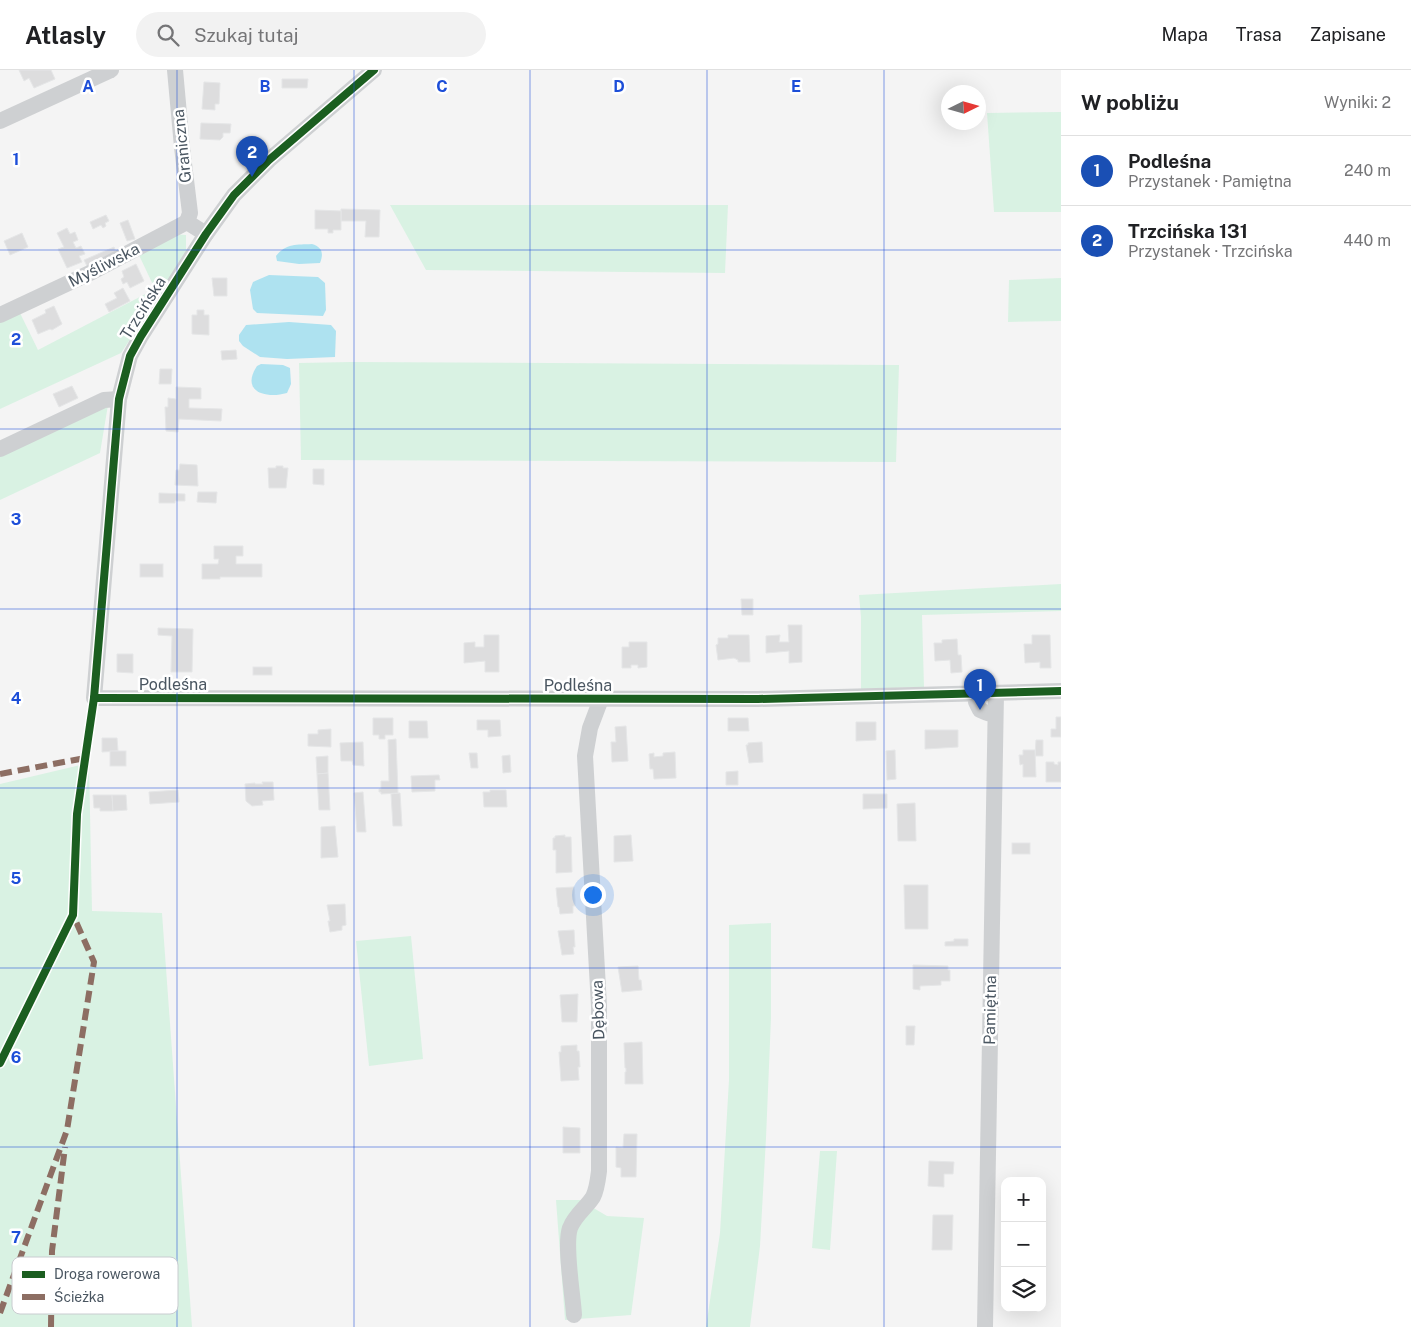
<!DOCTYPE html>
<html lang="pl">
<head>
<meta charset="utf-8">
<style>
  body { margin:0; font-family:"Public Sans",sans-serif; background:#f2f2f2; color:#202124 }
  .controls { position:absolute; right:15px; bottom:15px; display:grid; overflow:hidden; border-radius:10px; box-shadow:0 5px 20px #0002 }
  .controls button { width:45px; height:45px; display:grid; place-items:center; padding:0; border:0; border-bottom:1px solid #e0e0e0; background:#fff; color:#202124; font:25px sans-serif }
  .compass { position:absolute; left:941px; top:15px; width:45px; height:45px; border-radius:50%; background:#fff; box-shadow:0 5px 20px #0002; rotate:85deg }
  .you { position:absolute; left:592px; top:824px; width:18px; height:18px; margin:-12px; border:4px solid #fff; border-radius:50%; background:#1a73e8; box-shadow:0 0 0 8px #1a73e833 }
  .badge { display:grid; place-items:center; width:32px; height:32px; border-radius:50%; background:#868d94; color:#fff; font-size:16px; font-weight:700 }
  .pin { position:absolute; translate:-50% -41px; filter:drop-shadow(0 1px 2px #0008) }
  .pin::after { content:''; position:absolute; top:26px; width:18px; height:15px; background:inherit; clip-path:polygon(0 0,100% 0,50% 100%) }
  .list { margin:0; padding:0; list-style:none }
  h2 { display:flex; justify-content:space-between; align-items:center; height:65px; margin:0; padding:0 20px; font-size:21px }
  h2 small { font-size:16px; font-weight:400; color:#757577 }
  .list li { display:grid; grid-template-columns:32px 1fr auto; gap:15px; align-items:center; box-sizing:border-box; height:70px; padding:0 20px; border-top:1px solid #e0e0e0 }
  .list b { display:block; font-size:19px; white-space:nowrap }
  .list p { margin:0; font-size:16px; white-space:nowrap; color:#757577 }
  .list em { font-size:16px; font-style:normal; color:#757577 }
  .icon { flex:none; width:28px; height:28px; fill:none; stroke:currentColor; stroke-width:2; stroke-linecap:round; stroke-linejoin:round }
  .map { position:relative; flex:none; width:1061px; height:1257px; overflow:hidden }
  header { display:flex; align-items:center; gap:30px; box-sizing:border-box; height:70px; padding:0 25px; background:#fff; border-bottom:1px solid #e0e0e0 }
  header strong { font-size:24px }
  nav { display:flex; gap:28px; margin-inline-start:auto; font-size:18px }
  .search { width:350px; height:45px; background:#f2f2f2; display:flex; align-items:center; gap:12px; box-sizing:border-box; padding:0 18px; border-radius:28px; color:#757577; font-size:19px }
  main { display:flex }
  aside { flex:1; background:#fff }
  .map>svg:first-child { display:block }
  .green { fill:#d9f2e3 }
  .water { fill:#aee2f0 }
  .building { fill:#ddddde; stroke:#e5e6e7 }
  .lines { fill:none; stroke-linecap:round; stroke-linejoin:round }
  .minor { stroke:#ced0d2; stroke-width:16 }
  .quiet { stroke:#8d6e63; stroke-width:6; stroke-dasharray:12 6; stroke-linecap:butt }
  .cycleway-casing { stroke:#fff; stroke-width:11 }
  .cycleway { stroke:#1b5e20; stroke-width:8 }
  .grid { fill:none; stroke:#1d4ed8; stroke-width:1; stroke-opacity:0.55 }
  .labels { text-anchor:middle; dominant-baseline:central; stroke-width:5; stroke-linejoin:round; paint-order:stroke }
  .street-label { font-size:16px; fill:#4a5661; stroke:#fff }
  .key { fill:#fff; stroke:#c9ccd0; stroke-width:1 }
  .key-label { font-size:14px; fill:#4a5661 }
  .grid-label { font-size:16px; text-anchor:middle; font-weight:bold; fill:#1d4ed8; stroke:#fff; stroke-width:5; stroke-linejoin:round; paint-order:stroke }
</style>
</head>
<body>
<header>
<strong>Atlasly</strong>
<div class="search"><svg class="icon" aria-label="search" viewBox="0 0 24 24"><circle cx="10" cy="10" r="6"/><path d="M15 15l6 6"/></svg>Szukaj tutaj</div>
<nav><a>Mapa</a><a>Trasa</a><a>Zapisane</a></nav>
</header>
<main>
<div class="map">
<svg width="1061" height="1257" viewBox="0 0 1061 1257">
  <rect width="100%" height="100%" fill="#f4f4f4"/>
  <!-- green -->
  <g class="green">
    <path d="M1061,42V142H994L987,43Z"/>
    <path d="M390,135H728L725,203L426,200Z"/>
    <path d="M173,164L186,165V184L121,283L0,339V251L20,243L38,280L155,219L138,183Z"/>
    <path d="M1061,208V251L1008,252L1009,210Z"/>
    <path d="M351,292L899,295L896,392L301,390L299,293Z"/>
    <path d="M110,323L100,383L0,430V373Z"/>
    <path d="M1061,514V541L922,545L924,617L861,619V547L859,525Z"/>
    <path d="M89,693L92,841L162,843L192,1257H0V714Z"/>
    <path d="M771,853V948L766,1068L760,1176L750,1257H706L720,1163L729,1010V855Z"/>
    <path d="M411,866L423,989L369,996L356,871Z"/>
    <path d="M820,1081H837L830,1180L812,1178Z"/>
    <path d="M556,1130H580L607,1146L644,1148L631,1245L565,1250Z"/>
  </g>
  <!-- water -->
  <g class="water">
    <path d="M312,174C322,177 324,183 320,193L299,194L277,191L276,186C286,173 297,175 312,174Z"/>
    <path d="M269,205L318,207L325,213L326,240L323,246L257,243L253,239L250,220L253,212Z"/>
    <path d="M289,252L331,255L336,261L335,287L287,289L260,287L243,276L239,271V265L246,255Z"/>
    <path d="M261,294L283,295L290,298L291,314L287,323C266,329 240,322 257,296Z"/>
  </g>
  <!-- building -->
  <g class="building">
    <path d="M19,0H51L55,9L34,18L29,8L24,11Z"/>
    <path d="M282,9H308L307,18H282Z"/>
    <path d="M204,12L220,13L219,34H215V40L202,39Z"/>
    <path d="M201,53L231,54L230,63H223V67L220,70L200,69Z"/>
    <path d="M341,139L380,140L379,167H365L366,151H341Z"/>
    <path d="M315,140L341,141V160H333V163H328V159H315Z"/>
    <path d="M106,145L109,151L105,153L106,156L103,158L101,155L93,159L90,152Z"/>
    <path d="M128,150L135,169L127,171L120,153Z"/>
    <path d="M67,158L70,164L75,162L78,170L73,172L76,178L81,176L85,184L79,186L82,192L67,198L58,179L64,177L57,163Z"/>
    <path d="M22,163L28,177L10,185L4,171Z"/>
    <path d="M114,177L117,185L88,198L84,190Z"/>
    <path d="M136,194L144,211L130,218L127,212L123,214L121,209L124,207L122,201Z"/>
    <path d="M212,208H227V226H214Z"/>
    <path d="M123,218L130,231L109,242L105,234L117,228L114,223Z"/>
    <path d="M54,236L62,254L52,260L50,259L38,264L32,250L46,243L45,240Z"/>
    <path d="M197,240H204V245H209V265L192,264V245H197Z"/>
    <path d="M236,280L237,289L222,290L221,281Z"/>
    <path d="M160,299H172L171,314H159Z"/>
    <path d="M72,316L78,328L59,337L53,324Z"/>
    <path d="M176,317L201,318V329H189V338L222,339L221,351L179,349L178,362L166,361L165,337H168V328L176,329Z"/>
    <path d="M180,394L197,395L198,416L175,415L176,400H179Z"/>
    <path d="M276,396H283V398H288L286,418H269L268,398H276Z"/>
    <path d="M313,399H324V415L313,414Z"/>
    <path d="M198,422H217L216,433L197,432Z"/>
    <path d="M159,423L185,424V431H175V433H159Z"/>
    <path d="M214,476H243V486H236V494H262V507H220V509H202V494H218L219,489H214Z"/>
    <rect x="140" y="494" width="23" height="13"/>
    <path d="M741,529H753V545H742Z"/>
    <path d="M788,555H802V592L789,593V581L766,583V566L780,565L779,572H789Z"/>
    <path d="M158,558L193,559L192,602H171L172,566L158,565Z"/>
    <path d="M484,565H499V602H485V591L464,593V573L475,572V577H484Z"/>
    <path d="M728,565H749L750,592H738V590L734,588L718,590L716,575L718,574V568H728Z"/>
    <path d="M1032,565H1050L1051,598H1040V592L1025,593L1024,574H1032Z"/>
    <path d="M957,569L958,585H961L962,602L951,603L950,590L935,591L934,573H942V570Z"/>
    <path d="M629,572H647V597L638,598V595H631V598H622V577H629Z"/>
    <path d="M117,584H133V603L117,602Z"/>
    <rect x="253" y="597" width="19" height="8"/>
    <path d="M1056,647H1061V667H1051V659H1056Z"/>
    <path d="M373,648H393V665H385V669H379V665H373Z"/>
    <path d="M728,648H748L749,661H728Z"/>
    <path d="M477,650H500L501,666L488,667V660H477Z"/>
    <path d="M409,651H427L428,668H409Z"/>
    <path d="M856,652H876V670L856,671Z"/>
    <path d="M626,656L628,691L612,692L611,672H616L615,657Z"/>
    <path d="M331,659V677L308,676V664H318V660Z"/>
    <path d="M925,660H958V677L925,679Z"/>
    <path d="M102,668H117L118,681L102,682Z"/>
    <path d="M396,669L398,723L381,724V722H379V719H381V711H389L388,670Z"/>
    <path d="M1036,670H1043V686H1035Z"/>
    <path d="M363,672L364,696L353,695L352,691H341L340,673Z"/>
    <path d="M762,672L763,692L749,693L746,675H748V673Z"/>
    <path d="M895,680L896,709L887,710L886,681Z"/>
    <path d="M1023,680H1035L1036,707H1023V694L1020,695L1019,685H1023Z"/>
    <rect x="110" y="681" width="16" height="15"/>
    <path d="M675,682L676,708L654,709L653,699H650L649,684L654,683V687L663,686V683Z"/>
    <path d="M469,683H477L478,698H471Z"/>
    <path d="M510,685L511,702L503,703L502,686Z"/>
    <path d="M328,686V703L317,704L316,687Z"/>
    <path d="M1046,692H1054V694L1058,695V692H1061V712H1046Z"/>
    <path d="M738,701V715H726V702Z"/>
    <path d="M328,703L330,740H319L317,704Z"/>
    <path d="M439,705L440,710H435V721L412,722L411,706Z"/>
    <path d="M262,712H273L274,730L262,731L263,735L252,736L246,731L245,714L255,713V714H263Z"/>
    <path d="M178,720L179,732L150,734L149,722Z"/>
    <path d="M490,720H506L507,737H484L483,722H490Z"/>
    <path d="M363,722L366,762H357L354,723Z"/>
    <path d="M400,723L402,756H393L391,724Z"/>
    <path d="M863,724H887V738L863,739Z"/>
    <path d="M93,725H112L113,741H100V738H94Z"/>
    <path d="M112,725H126L127,740L113,741Z"/>
    <path d="M915,733L916,771H898L897,734Z"/>
    <path d="M335,756L338,787L321,788V757Z"/>
    <path d="M565,765V767H571L572,802L556,803V780H553V768H555V766Z"/>
    <path d="M631,765L633,791L614,792V766Z"/>
    <rect x="1012" y="773" width="18" height="11"/>
    <path d="M904,815H928V859H905Z"/>
    <path d="M574,817L575,830V836H573V843L560,844L559,837H558L556,818Z"/>
    <path d="M345,834L346,855L342,856V860L330,862L328,851H330L327,835Z"/>
    <path d="M574,860L575,877H573L574,884L562,885L558,861Z"/>
    <path d="M954,869H968V876H945V872L954,871Z"/>
    <path d="M913,895L948,896V900H950V911H941V915L920,916V920L913,919Z"/>
    <path d="M638,896L639,910H641L642,920L622,922L618,897Z"/>
    <path d="M578,924L577,952H562L560,925Z"/>
    <path d="M906,956H915L914,975H906Z"/>
    <path d="M642,972L643,1014H625V1002H626V998H625L624,973Z"/>
    <path d="M577,975V981H579L580,997H578L579,1010L561,1011L559,982H561V976Z"/>
    <path d="M563,1057L580,1058V1083H563Z"/>
    <path d="M624,1064H637L636,1107H621V1098L616,1097V1077L623,1078Z"/>
    <path d="M929,1091L954,1092L953,1104H944V1117L928,1116Z"/>
    <path d="M933,1145H953L952,1180H932Z"/>
  </g>
  <g class="lines">
    <!-- minor -->
    <g class="minor">
      <path d="M175,0L182,77L190,143L187,152"/>
      <path d="M374,0L269,90L234,125L206,164L141,266L130,286L119,329L94,628L758,629L1061,621"/>
      <path d="M0,51L111,0"/>
      <path d="M0,245L92,202L187,152L206,164"/>
      <path d="M0,379L104,330L119,329"/>
      <path d="M976,624V632L980,640L987,643L995,644"/>
      <path d="M574,1245C573,1225 564,1175 570,1158C575,1145 586,1138 593,1127C597,1119 598,1109 599,1101V936L585,686L590,658L601,629"/>
      <path d="M985,1257L996,623"/>
    </g>
    <!-- quiet -->
    <g class="quiet">
      <path d="M0,704L85,688"/>
      <path d="M0,1243L67,1060L94,892L73,845"/>
      <path d="M51,1257L52,1181L65,1077"/>
    </g>
    <defs>
      <g id="cycleway">
        <path d="M94,628L758,629L1061,621"/>
        <path d="M0,993L73,845L77,744L94,628L119,329L130,286L141,266L206,164L234,125L269,90L374,0"/>
      </g>
    </defs>
    <!-- cycleway casing -->
    <use href="#cycleway" class="cycleway-casing"/>
    <!-- cycleway -->
    <use href="#cycleway" class="cycleway"/>
  </g>
  <!-- grid -->
  <path class="grid" d="M177,0V1257M354,0V1257M530,0V1257M707,0V1257M884,0V1257M0,180H1061M0,359H1061M0,539H1061M0,718H1061M0,898H1061M0,1077H1061"/>
  <g class="labels">
    <!-- street labels -->
    <g class="street-label">
      <text transform="translate(182 76) rotate(-96)">Graniczna</text>
      <text transform="translate(104 195) rotate(-27)">Myśliwska</text>
      <text transform="translate(143 238) rotate(-58)">Trzcińska</text>
      <text x="173" y="614">Podleśna</text>
      <text x="578" y="615">Podleśna</text>
      <text transform="translate(598 940) rotate(-92)">Dębowa</text>
      <text transform="translate(990 940) rotate(-89)">Pamiętna</text>
    </g>
  </g>
  <!-- legend -->
  <rect x="12" y="1187" width="166" height="57" rx="8" class="key"/>
  <rect x="22" y="1201" width="23" height="7" fill="#1b5e20"/>
  <rect x="22" y="1224" width="23" height="6" fill="#8d6e63"/>
  <g class="key-label">
    <text x="54" y="1209">Droga rowerowa</text>
    <text x="54" y="1232">Ścieżka</text>
  </g>
  <g class="grid-label">
    <text x="88" y="22">A</text>
    <text x="265" y="22">B</text>
    <text x="442" y="22">C</text>
    <text x="619" y="22">D</text>
    <text x="796" y="22">E</text>
    <text x="16" y="95">1</text>
    <text x="16" y="275">2</text>
    <text x="16" y="455">3</text>
    <text x="16" y="634">4</text>
    <text x="16" y="814">5</text>
    <text x="16" y="993">6</text>
    <text x="16" y="1173">7</text>
  </g>
</svg>
<div class="controls">
<button>+</button>
<button>−</button>
<button><svg class="icon" aria-label="layers" viewBox="0 0 24 24"><path d="M12 4l9 5-9 5-9-5zM3 14l9 5 9-5"/></svg></button>
</div>
<svg class="compass" viewBox="-18 -18 36 36"><path d="M0-13l5 13h-10z" fill="#e53935"/><path d="M0 13l5-13h-10z" fill="#757577"/></svg>
<div class="you"></div>
<div class="pin badge" style="left:980px;top:640px;background:#1a4fb4">1</div>
<div class="pin badge" style="left:252px;top:107px;background:#1a4fb4">2</div>
</div>
<aside>
<h2>W pobliżu<small>Wyniki: 2</small></h2>
<ul class="list">
<li><span class="badge" style="background:#1a4fb4">1</span><div><b>Podleśna</b><p>Przystanek · Pamiętna</p></div><em>240 m</em></li>
<li><span class="badge" style="background:#1a4fb4">2</span><div><b>Trzcińska 131</b><p>Przystanek · Trzcińska</p></div><em>440 m</em></li>
</ul>
</aside>
</main>
</body>
</html>
